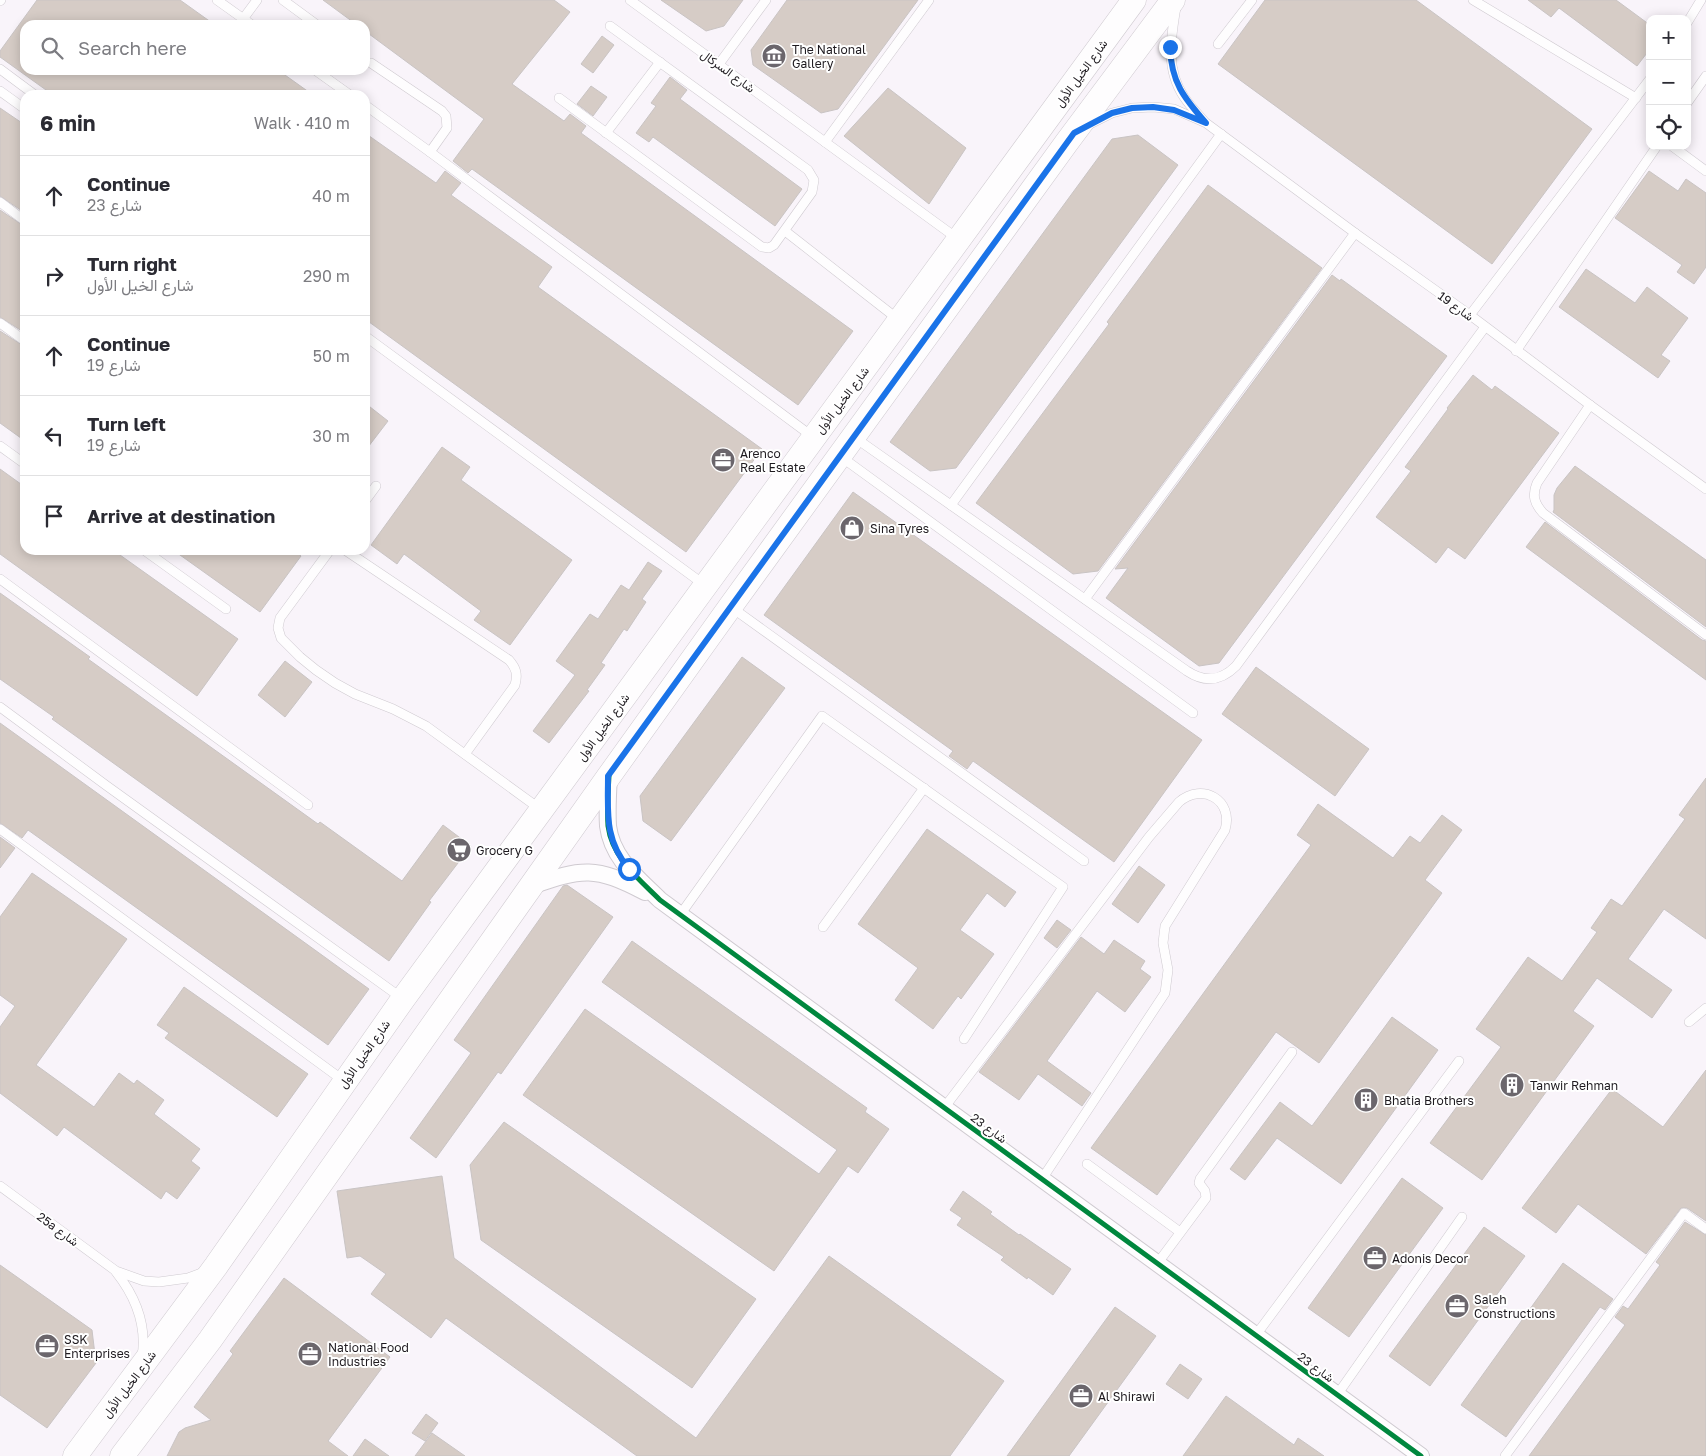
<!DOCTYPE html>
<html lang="en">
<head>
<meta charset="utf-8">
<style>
  body { margin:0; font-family:"Golos Text",Vazirmatn,sans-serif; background:#f2f2f3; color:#2b2b33 }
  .controls { position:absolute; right:15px; top:15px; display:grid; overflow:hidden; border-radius:10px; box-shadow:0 2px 12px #0003 }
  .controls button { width:45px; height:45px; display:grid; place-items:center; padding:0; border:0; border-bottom:1px solid #e1e1e2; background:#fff; color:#2b2b33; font:25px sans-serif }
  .stop { position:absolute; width:15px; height:15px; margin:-11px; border:4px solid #1a73e8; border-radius:50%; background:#fff }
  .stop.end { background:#1a73e8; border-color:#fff; box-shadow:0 1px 5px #0008 }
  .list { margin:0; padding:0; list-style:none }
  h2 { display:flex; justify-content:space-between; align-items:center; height:65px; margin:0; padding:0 20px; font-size:21px }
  h2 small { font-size:16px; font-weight:400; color:#7c7c81 }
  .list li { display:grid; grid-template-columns:32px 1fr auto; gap:15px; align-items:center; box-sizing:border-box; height:80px; padding:0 20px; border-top:1px solid #e1e1e2 }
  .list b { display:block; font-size:19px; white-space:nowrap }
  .list p { margin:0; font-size:16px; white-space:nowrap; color:#7c7c81 }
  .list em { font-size:16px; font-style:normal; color:#7c7c81 }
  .icon { flex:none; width:28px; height:28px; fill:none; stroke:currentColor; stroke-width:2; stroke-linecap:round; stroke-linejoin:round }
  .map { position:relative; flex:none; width:1706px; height:1456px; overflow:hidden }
  .search { position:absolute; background:#fff; box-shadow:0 2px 12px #0003; left:20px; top:20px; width:350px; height:55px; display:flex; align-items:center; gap:12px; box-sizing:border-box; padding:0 18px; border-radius:15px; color:#7c7c81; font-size:19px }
  .panel { position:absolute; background:#fff; box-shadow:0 2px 12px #0003; left:20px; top:90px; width:350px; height:465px; border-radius:15px }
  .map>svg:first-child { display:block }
  .building { fill:#d6ccc6; stroke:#c9c4c4 }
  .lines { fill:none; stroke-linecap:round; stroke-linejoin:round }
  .service-casing { stroke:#cfcad0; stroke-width:10 }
  .minor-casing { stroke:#cfcad0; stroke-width:18 }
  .secondary-casing { stroke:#cfcad0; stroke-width:25 }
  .service { stroke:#fefdfe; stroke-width:9 }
  .minor { stroke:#fefdfe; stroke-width:16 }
  .secondary { stroke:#fefdfe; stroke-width:24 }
  .cycleway-casing { stroke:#fff; stroke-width:8 }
  .cycleway { stroke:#00873e; stroke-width:5 }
  .route { stroke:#1a73e8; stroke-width:6 }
  .labels { text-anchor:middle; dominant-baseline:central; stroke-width:4; stroke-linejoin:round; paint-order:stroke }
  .poi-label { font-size:12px; fill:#1e1a1f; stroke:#fff; text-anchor:start }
  .street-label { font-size:12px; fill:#1e1a1f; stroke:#fff }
</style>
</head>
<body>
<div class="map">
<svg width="1706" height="1456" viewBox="0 0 1706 1456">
  <rect width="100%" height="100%" fill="#f9f4fa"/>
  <!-- building -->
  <g class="building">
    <path d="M37,0H180L215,25H25V70H278L313,95H53L0,57V51Z"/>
    <path d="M323,0H554L570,12L512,84L564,121L570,114L586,126L581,133L853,331L798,405L472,169L468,173L453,161L484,119L365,31V25H357Z"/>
    <path d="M661,0H743L724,26L706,31Z"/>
    <path d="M787,0H918L838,109L821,113L753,65L751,50Z"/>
    <path d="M1265,0H1416L1592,129L1492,264L1218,64Z"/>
    <path d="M1528,0H1616L1650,25V49L1637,66L1559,8L1551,17Z"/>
    <path d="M602,36L614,45L593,73L581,64Z"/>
    <path d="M670,77L687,90L680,99L802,189L775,226L653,137L649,142L636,133L656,106L651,103Z"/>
    <path d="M591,86L607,97L593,116L577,104Z"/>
    <path d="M888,88L966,148L929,204L844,136Z"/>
    <path d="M0,108L25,125V213L0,196Z"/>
    <path d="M365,133L436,183L445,171L461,183L451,195L552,267L538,287L762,449L686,552L365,319Z"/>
    <path d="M1138,135L1178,165L956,468L930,471L890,442L1112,139Z"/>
    <path d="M1649,171L1678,191L1686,179L1706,193V267L1694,284L1677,272L1682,265L1615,218Z"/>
    <path d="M1208,185L1322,268L1098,571L1073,574L976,503L1109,324L1107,322Z"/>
    <path d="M0,210L25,227V333L0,317Z"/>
    <path d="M1586,269L1635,303L1647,287L1688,318L1661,355L1670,361L1658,378L1559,307Z"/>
    <path d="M1332,275L1340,281L1341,279L1447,356L1219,663L1199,666L1106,598L1128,568L1115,569Z"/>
    <path d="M0,331L25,347V441L0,423Z"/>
    <path d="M1473,375L1492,390L1495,386L1559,433L1465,559L1448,547L1436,563L1376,517L1411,471L1405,467L1448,409L1447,408Z"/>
    <path d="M365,403L388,421L365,451Z"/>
    <path d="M442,447L470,467L461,480L572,560L510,645L474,620L481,611L404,554L397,564L371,545Z"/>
    <path d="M1575,466L1706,560V627L1553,512L1554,510V495L1557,488Z"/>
    <path d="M0,469L25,487V550H113L238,639L197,696L0,554Z"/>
    <path d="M853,492L1202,740L1114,862L973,761L967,769L949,756L953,751L764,615Z"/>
    <path d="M1545,522L1702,640L1706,641V680L1526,547Z"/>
    <path d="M173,550H293L301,556L260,612Z"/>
    <path d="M648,562L662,571L642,599L646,602L627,631L624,629L601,663L605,665L587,690L589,691L549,743L533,731L575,675L556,661L590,614L598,619L621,585L629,590Z"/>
    <path d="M0,593L90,657L88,659L318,824L320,822L402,881L443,825L471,846L429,901L431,902L389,961L52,719L54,717L0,679Z"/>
    <path d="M742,657L785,688L671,841L643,821L640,796Z"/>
    <path d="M285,661L312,682L285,717L258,695Z"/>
    <path d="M1256,667L1369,749L1335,796L1222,714Z"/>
    <path d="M0,723L369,989L328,1045L28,830L22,838L0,823Z"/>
    <path d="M1706,778V939L1664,909L1628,959L1672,990L1652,1018L1597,978L1573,1011L1594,1026L1482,1180L1430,1143L1501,1047L1476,1029L1528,957L1562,981L1597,932L1591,928L1611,899L1622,906L1685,819L1679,815Z"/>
    <path d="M1318,804L1393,858L1410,836L1420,843L1442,815L1462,830L1425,880L1442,893L1319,1063L1276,1032L1157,1195L1091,1148L1311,845L1297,835Z"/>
    <path d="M927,829L1016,892L1005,907L987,893L960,930L994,954L961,999L958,996L933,1029L895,1000L918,968L858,924Z"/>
    <path d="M0,837L15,848L0,868Z"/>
    <path d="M1139,866L1165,885L1138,923L1112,904Z"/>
    <path d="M32,873L127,939L36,1065L94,1107L119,1073L134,1084L137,1080L164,1100L154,1114L200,1149L191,1161L200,1168L177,1199L166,1191L161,1199L64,1127L57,1136L0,1093V1027L15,1006L0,995V917Z"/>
    <path d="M567,885L613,917L501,1074L498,1072L436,1158L410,1138L471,1053L454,1040L563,886Z"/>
    <path d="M1057,920L1071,930L1057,948L1044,938Z"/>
    <path d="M1081,937L1104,954L1114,940L1145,961L1140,969L1151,977L1125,1012L1097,991L1047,1061L1091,1093L1082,1106L1038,1074L1019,1100L979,1072Z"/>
    <path d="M632,941L867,1108L865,1112L889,1129L858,1173L848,1166L774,1271L523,1095L585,1009L819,1174L837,1150L602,982Z"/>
    <path d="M184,987L308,1074L277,1117L165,1038L169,1033L157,1025Z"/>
    <path d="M1392,1017L1438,1050L1341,1184L1277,1138L1245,1180L1230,1169L1280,1102L1312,1126Z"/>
    <path d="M1706,1070V1221L1687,1208H1681L1646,1254L1578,1204L1556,1233L1522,1208L1612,1089L1663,1127Z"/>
    <path d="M504,1122L756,1299L692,1388L481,1240L470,1165Z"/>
    <path d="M442,1176L454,1258L696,1438L829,1256L1004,1381L950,1456H637L446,1318L431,1338L371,1294L386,1274L360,1256L347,1258L337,1191Z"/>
    <path d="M1402,1178L1443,1208L1349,1337L1308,1308Z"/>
    <path d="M963,1191L992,1212L990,1214L1019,1235L1020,1234L1071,1269L1053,1295L1028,1277L1027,1279L1001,1260L1004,1257L957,1225L962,1218L950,1210Z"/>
    <path d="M1685,1222L1706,1235V1456H1529L1625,1325L1615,1317L1623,1306L1628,1309L1660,1265L1656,1262Z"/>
    <path d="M1484,1227L1525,1256L1430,1386L1389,1356Z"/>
    <path d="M1563,1263L1613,1299L1605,1310L1600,1307L1506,1437L1461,1405Z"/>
    <path d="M0,1265L92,1330L96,1363L47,1428L0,1395Z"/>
    <path d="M284,1278L390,1357L328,1441L348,1456H167L179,1432L185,1428L211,1420L194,1407L233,1354L230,1351Z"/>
    <path d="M1115,1307L1156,1336L1069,1456H1007Z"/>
    <path d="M1180,1364L1202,1379L1188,1399L1166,1384Z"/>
    <path d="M1226,1396L1294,1445L1298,1438L1324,1456H1183Z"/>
    <path d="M426,1414L438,1423L425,1441L412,1433Z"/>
    <path d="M432,1433L465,1456H415Z"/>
    <path d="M365,1439L389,1456H353Z"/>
  </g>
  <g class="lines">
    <defs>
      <g id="service">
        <path d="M217,0L252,25"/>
        <path d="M283,0L317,25"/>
        <path d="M630,0L958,239"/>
        <path d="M1473,0L1636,98"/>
        <path d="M0,1L1,0"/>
        <path d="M1176,7C1171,37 1165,69 1184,97C1190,106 1197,113 1204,121"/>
        <path d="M243,19L257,0"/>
        <path d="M1687,23L1701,0"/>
        <path d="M1218,44L1252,0"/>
        <path d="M371,63L442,111L446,116L447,128L430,152"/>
        <path d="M719,64L766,0"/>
        <path d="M0,69L35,95"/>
        <path d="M315,70L350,95"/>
        <path d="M0,91L25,109"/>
        <path d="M559,98L762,247L769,248L774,245L812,192L814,180L808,170L610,26"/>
        <path d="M1687,103L1706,76"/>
        <path d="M365,105L430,152L813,437"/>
        <path d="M1088,125L1112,113L1132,108L1153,107L1174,109L1206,123L1355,233L1470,315L1590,405L1706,489"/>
        <path d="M606,133L660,62"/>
        <path d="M825,142L929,0"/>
        <path d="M1672,146L1706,171"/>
        <path d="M0,202L25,221"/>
        <path d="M785,231L899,320"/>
        <path d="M1470,315L1650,79"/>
        <path d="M0,323L25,341"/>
        <path d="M365,336L706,586"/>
        <path d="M1516,351L1657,146"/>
        <path d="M1590,405L1537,483C1532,495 1534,503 1543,513L1706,635"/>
        <path d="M854,437L1187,671C1205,683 1221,681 1236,666L1485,327"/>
        <path d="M0,446L25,464"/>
        <path d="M840,456L1193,713"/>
        <path d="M365,501L376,486"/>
        <path d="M951,505L1221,134"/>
        <path d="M144,550L226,609"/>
        <path d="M330,550L280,618L278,628L281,638L300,657L316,670L335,683L355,694L393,709L426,726L540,809"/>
        <path d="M345,550L509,660C516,668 518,674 515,685L465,754"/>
        <path d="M0,579L308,805"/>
        <path d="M1085,599L1355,233"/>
        <path d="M731,607L1084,861"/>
        <path d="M0,707L107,786L403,999"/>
        <path d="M0,829L344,1081"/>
        <path d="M680,915L822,716L1063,887L964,1039"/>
        <path d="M823,927L924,788"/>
        <path d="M1689,1022L1706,1008"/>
        <path d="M944,1108L1149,837L1179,802C1202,782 1234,800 1225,830L1165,926L1163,943L1168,970L1165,993L1042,1179"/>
        <path d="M1087,1164L1180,1232"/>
        <path d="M0,1186L116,1271L144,1281L159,1282L188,1278L204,1272"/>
        <path d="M1157,1264L1206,1198L1205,1191L1199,1183L1200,1179L1292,1052"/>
        <path d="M116,1272C135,1296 147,1325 142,1357"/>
        <path d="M1256,1335L1459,1061"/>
        <path d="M1337,1395L1462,1217"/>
        <path d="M1505,1456L1684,1213L1706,1229"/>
      </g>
      <g id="minor">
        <path d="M609,776C608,792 607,810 608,826C612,859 639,879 660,900L1421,1456"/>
        <path d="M531,886C583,868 595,866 645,892"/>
      </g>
      <g id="secondary">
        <path d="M75,1456L216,1266L403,999L1134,0"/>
        <path d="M122,1456L210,1340L609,776L730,607L1067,142L1173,0"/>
      </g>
    </defs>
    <!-- service casing -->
    <use href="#service" class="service-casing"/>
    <!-- minor casing -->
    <use href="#minor" class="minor-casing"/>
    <!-- secondary casing -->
    <use href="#secondary" class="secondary-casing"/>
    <!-- service -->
    <use href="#service" class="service"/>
    <!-- minor -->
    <use href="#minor" class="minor"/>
    <!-- secondary -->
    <use href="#secondary" class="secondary"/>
    <defs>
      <path id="cycleway" d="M609,776C608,792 607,810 608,826C612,858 639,879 660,900L1421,1456"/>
    </defs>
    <!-- cycleway casing -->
    <use href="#cycleway" class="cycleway-casing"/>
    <!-- cycleway -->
    <use href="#cycleway" class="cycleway"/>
  </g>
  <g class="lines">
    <!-- route -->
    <path class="route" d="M629,869C604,839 608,812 608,776L1074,133L1112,113L1132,108L1153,107L1174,110L1206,123C1184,98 1171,82 1170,47"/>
  </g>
  <!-- icons -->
  <defs>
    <symbol id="museum-disc" viewBox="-11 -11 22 22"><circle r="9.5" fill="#6b666c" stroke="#fff"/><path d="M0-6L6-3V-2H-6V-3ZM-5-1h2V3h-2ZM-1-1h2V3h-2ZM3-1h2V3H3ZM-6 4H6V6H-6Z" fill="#fff"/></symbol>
    <symbol id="office-disc" viewBox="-11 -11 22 22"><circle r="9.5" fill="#6b666c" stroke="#fff"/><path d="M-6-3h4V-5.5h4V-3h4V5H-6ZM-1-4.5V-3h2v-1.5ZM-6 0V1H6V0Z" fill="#fff"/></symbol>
    <symbol id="shop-disc" viewBox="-11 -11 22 22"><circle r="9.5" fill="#6b666c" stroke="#fff"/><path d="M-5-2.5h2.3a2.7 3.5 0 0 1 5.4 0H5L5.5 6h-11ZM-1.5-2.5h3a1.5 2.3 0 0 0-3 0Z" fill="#fff"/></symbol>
    <symbol id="supermarket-disc" viewBox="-11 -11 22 22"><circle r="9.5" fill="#6b666c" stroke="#fff"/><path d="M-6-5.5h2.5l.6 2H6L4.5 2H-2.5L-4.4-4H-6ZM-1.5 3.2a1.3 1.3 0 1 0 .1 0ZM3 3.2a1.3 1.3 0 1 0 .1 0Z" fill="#fff"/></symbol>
    <symbol id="building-disc" viewBox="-11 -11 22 22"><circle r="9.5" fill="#6b666c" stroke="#fff"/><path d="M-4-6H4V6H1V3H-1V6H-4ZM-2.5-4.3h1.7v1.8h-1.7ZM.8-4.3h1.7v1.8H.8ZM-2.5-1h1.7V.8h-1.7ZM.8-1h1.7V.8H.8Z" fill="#fff"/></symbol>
  </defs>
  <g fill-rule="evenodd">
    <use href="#museum-disc" x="760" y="42" width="28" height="28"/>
    <use href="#office-disc" x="709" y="446" width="28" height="28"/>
    <use href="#shop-disc" x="838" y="514" width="28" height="28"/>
    <use href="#supermarket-disc" x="445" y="836" width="28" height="28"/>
    <use href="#building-disc" x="1498" y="1071" width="28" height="28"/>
    <use href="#building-disc" x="1352" y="1086" width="28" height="28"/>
    <use href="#office-disc" x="1361" y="1244" width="28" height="28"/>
    <use href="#office-disc" x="1443" y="1292" width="28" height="28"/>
    <use href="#office-disc" x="33" y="1332" width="28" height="28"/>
    <use href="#office-disc" x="296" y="1340" width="28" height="28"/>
    <use href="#office-disc" x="1067" y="1382" width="28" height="28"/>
  </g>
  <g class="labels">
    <!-- poi labels -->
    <g class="poi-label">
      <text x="792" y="49">The National<tspan x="792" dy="14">Gallery</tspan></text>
      <text x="740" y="453">Arenco<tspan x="740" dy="14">Real Estate</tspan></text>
      <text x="870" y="528">Sina Tyres</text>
      <text x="476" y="850">Grocery G</text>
      <text x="1530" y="1085">Tanwir Rehman</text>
      <text x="1384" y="1100">Bhatia Brothers</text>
      <text x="1392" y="1258">Adonis Decor</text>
      <text x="1474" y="1299">Saleh<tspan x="1474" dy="14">Constructions</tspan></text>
      <text x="64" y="1339">SSK<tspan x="64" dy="14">Enterprises</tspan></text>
      <text x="328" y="1347">National Food<tspan x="328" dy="14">Industries</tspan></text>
      <text x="1098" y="1396">Al Shirawi</text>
    </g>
    <!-- street labels -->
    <g class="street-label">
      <text transform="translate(728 71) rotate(36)">شارع السركال</text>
      <text transform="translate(1081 73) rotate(-54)">شارع الخيل الأول</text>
      <text transform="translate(1456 306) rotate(36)">شارع 19</text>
      <text transform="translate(842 400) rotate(-53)">شارع الخيل الأول</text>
      <text transform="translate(603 727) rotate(-54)">شارع الخيل الأول</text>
      <text transform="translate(364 1054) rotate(-55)">شارع الخيل الأول</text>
      <text transform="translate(989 1128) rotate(36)">شارع 23</text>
      <text transform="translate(58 1229) rotate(36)">25a شارع</text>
      <text transform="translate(1316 1367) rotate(36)">شارع 23</text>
      <text transform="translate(129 1384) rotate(-53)">شارع الخيل الأول</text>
    </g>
  </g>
</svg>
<div class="controls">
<button>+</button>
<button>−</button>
<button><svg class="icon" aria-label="locate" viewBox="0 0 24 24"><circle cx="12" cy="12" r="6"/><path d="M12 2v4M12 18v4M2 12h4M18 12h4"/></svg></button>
</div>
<div class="stop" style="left:629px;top:869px"></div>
<div class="stop end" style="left:1170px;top:47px"></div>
<div class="search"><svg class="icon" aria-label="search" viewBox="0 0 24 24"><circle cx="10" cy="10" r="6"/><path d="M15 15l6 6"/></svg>Search here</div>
<section class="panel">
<h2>6 min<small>Walk · 410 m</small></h2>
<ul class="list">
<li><svg class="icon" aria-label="ahead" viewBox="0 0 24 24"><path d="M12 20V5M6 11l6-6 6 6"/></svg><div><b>Continue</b><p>شارع 23</p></div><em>40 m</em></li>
<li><svg class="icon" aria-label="right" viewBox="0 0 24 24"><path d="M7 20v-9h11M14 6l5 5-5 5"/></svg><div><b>Turn right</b><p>شارع الخيل الأول</p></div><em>290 m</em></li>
<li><svg class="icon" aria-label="ahead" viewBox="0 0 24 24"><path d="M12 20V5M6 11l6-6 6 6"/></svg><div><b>Continue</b><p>شارع 19</p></div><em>50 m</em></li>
<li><svg class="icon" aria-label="left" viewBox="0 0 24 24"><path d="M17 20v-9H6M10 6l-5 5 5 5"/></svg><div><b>Turn left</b><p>شارع 19</p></div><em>30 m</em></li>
<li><svg class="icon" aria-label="arrive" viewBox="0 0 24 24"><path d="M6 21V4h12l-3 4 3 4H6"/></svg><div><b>Arrive at destination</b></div></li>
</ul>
</section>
</div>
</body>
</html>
